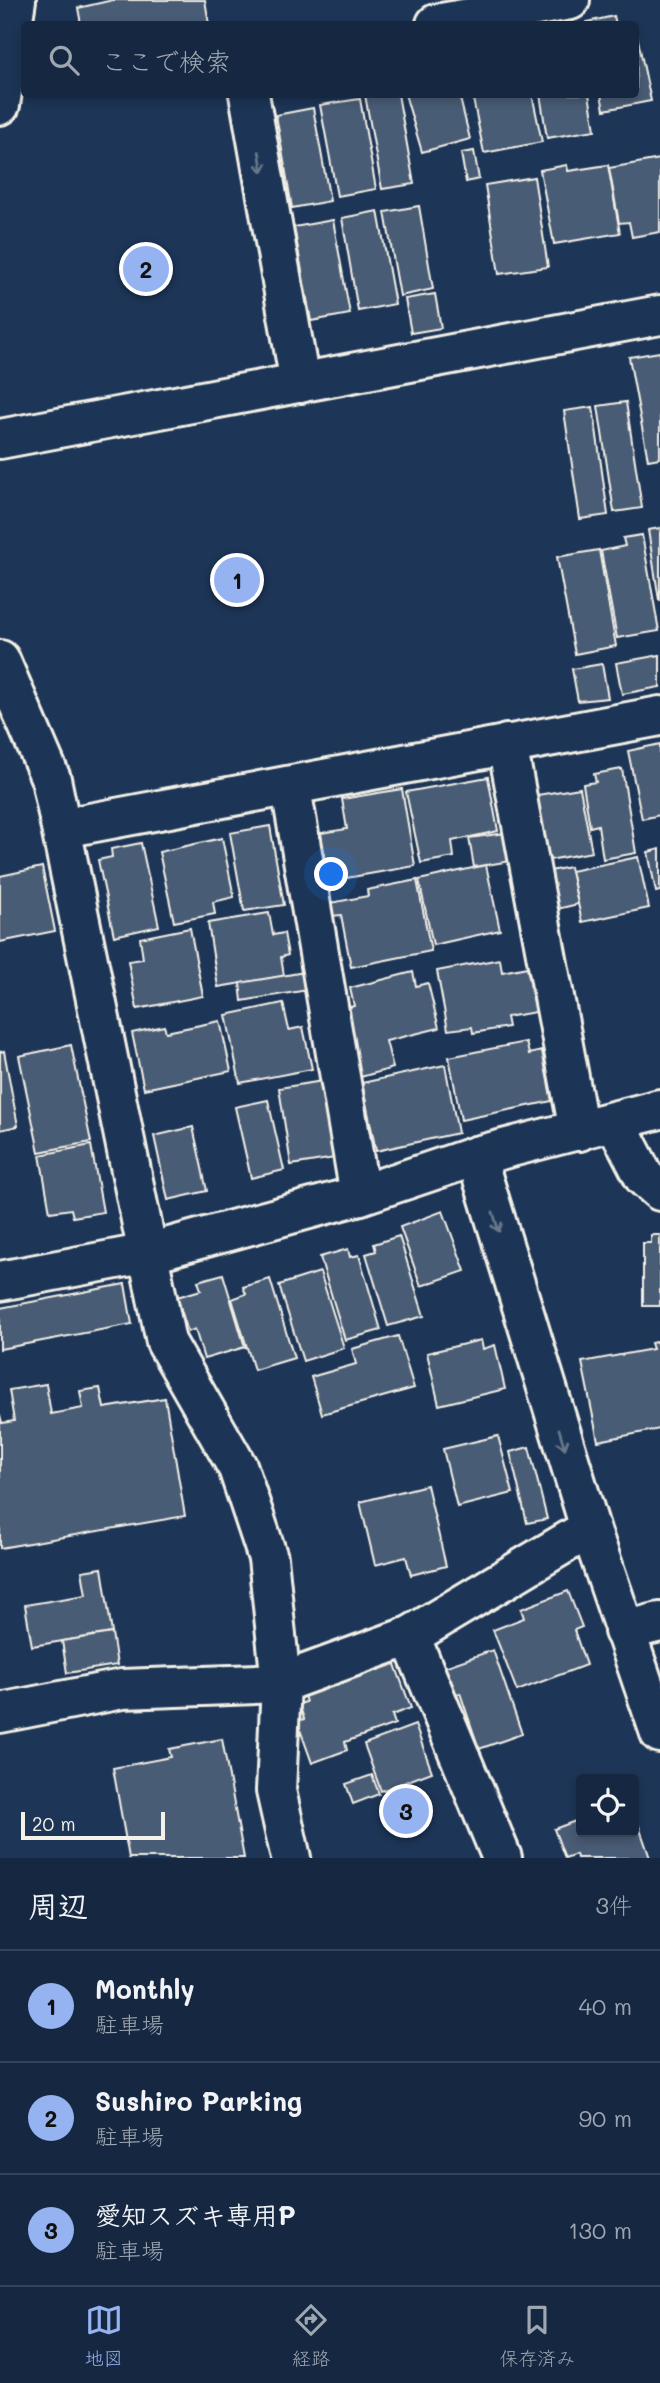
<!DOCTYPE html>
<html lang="ja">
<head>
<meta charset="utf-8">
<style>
  body { margin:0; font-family:Mali,"Klee One",sans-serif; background:#23344c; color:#f1f3f6 }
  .controls { position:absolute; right:21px; bottom:21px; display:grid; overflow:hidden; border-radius:7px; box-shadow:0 4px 10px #0003 }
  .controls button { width:63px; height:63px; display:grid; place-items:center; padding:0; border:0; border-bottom:2px solid #35445a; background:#162841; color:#f1f3f6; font:35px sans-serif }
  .scale { position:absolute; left:21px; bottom:18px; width:144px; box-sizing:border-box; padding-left:7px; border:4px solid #f4f1e8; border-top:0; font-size:19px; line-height:24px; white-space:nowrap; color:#f4f1e8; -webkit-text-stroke:5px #1d3557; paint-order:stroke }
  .you { position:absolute; left:332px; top:875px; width:24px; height:24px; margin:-18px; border:5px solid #fff; border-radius:50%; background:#1a73e8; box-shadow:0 0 0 10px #1a73e833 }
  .badge { display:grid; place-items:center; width:46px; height:46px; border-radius:50%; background:#95b2f1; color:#111; font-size:23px; font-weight:700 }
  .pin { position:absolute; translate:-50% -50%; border:4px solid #fff; box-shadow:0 2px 7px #0006 }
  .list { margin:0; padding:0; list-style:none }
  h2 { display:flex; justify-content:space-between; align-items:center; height:91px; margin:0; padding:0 28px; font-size:30px }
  h2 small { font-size:23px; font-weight:400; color:#9ea6b1 }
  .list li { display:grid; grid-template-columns:46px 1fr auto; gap:21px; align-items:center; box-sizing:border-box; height:112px; padding:0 28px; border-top:2px solid #35445a }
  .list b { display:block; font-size:26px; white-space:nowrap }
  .list p { margin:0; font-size:23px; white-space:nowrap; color:#9ea6b1 }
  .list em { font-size:23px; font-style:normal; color:#9ea6b1 }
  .icon { flex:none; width:38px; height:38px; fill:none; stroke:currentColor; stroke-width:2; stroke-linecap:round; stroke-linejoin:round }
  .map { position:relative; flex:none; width:660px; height:1858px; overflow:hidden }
  .search { position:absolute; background:#162841; box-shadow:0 4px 10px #0003; left:21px; right:21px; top:21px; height:77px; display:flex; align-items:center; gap:18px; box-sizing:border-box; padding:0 24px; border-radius:7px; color:#9ea6b1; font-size:26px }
  .sheet { height:427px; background:#162841 }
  nav { display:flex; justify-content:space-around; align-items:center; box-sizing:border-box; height:98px; border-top:2px solid #35445a; background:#162841; font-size:19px; color:#9ea6b1 }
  nav a { display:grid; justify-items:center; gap:4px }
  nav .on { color:#95b2f1 }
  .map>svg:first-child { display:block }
  .building { fill:#485b74; stroke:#f4f1e8; stroke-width:2 }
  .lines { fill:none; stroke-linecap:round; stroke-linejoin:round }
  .minor-casing { stroke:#f4f1e8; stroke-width:44 }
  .minor { stroke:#1d3557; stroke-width:38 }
  .oneway { stroke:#68778a }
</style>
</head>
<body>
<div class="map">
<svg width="660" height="1858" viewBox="0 0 660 1858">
  <rect width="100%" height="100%" fill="#1d3557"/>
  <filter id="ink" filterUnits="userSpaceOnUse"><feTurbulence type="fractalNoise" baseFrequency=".0143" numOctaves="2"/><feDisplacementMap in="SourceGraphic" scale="14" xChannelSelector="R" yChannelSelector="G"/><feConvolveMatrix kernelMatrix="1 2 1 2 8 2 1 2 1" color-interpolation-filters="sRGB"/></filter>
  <g filter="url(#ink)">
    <!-- building -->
    <g class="building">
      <path d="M113,0H205L209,24H81L78,8Z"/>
      <path d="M614,16L616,24H587V22Z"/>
      <path d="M637,35L651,101L604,110L601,94H636Z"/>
      <path d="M398,94L414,184L382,189L365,95Z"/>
      <path d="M405,94H459L470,139L422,152Z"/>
      <path d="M472,94H532L542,142L484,153Z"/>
      <path d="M540,94H589L595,130L547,138Z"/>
      <path d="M360,99L376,189L337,196L320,105Z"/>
      <path d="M313,108L330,201L292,208L276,115Z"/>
      <path d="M474,151L479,179L466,182L461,153Z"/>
      <path d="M660,159V232L632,237L629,222L619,223L609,168Z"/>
      <path d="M567,165L568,171L608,165L620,233L554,244L540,170Z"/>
      <path d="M534,177L548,267L499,274L485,185Z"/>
      <path d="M419,206L433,289L400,296L385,212Z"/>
      <path d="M378,211L395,304L358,311L342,218Z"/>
      <path d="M333,220L350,314L311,321L294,227Z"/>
      <path d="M435,294L441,328L411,333L405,299Z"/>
      <path d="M660,352V458L648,460L629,357Z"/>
      <path d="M626,402L642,508L614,512L598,406Z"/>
      <path d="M593,407L608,515L580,519L564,411Z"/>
      <path d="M660,528V600H659L648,530Z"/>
      <path d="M642,535L659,631L617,638L601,551L625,546L623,538Z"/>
      <path d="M599,550L616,646L575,654L557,557Z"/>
      <path d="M660,655V687L622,694L616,663Z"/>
      <path d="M602,664L608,698L578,701L572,669Z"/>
      <path d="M660,744V815L642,819L628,751Z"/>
      <path d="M622,769L636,853L603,859L598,825L590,827L583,784L596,782L594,774Z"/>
      <path d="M488,777L498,831L452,841L454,857L421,863L406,792Z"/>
      <path d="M580,788L592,852L549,860L537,795Z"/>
      <path d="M402,789L415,866L329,881L321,833L347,829L342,799Z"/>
      <path d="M270,826L284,905L244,911L230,833Z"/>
      <path d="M513,832L517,860L474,867L469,838Z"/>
      <path d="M222,838L234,897L213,902L215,914L174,922L159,852Z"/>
      <path d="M141,843L159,926L114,936L98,860L112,857L111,849Z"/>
      <path d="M660,849V891L656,892L648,852Z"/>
      <path d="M638,857L649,908L582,922L571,871Z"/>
      <path d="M486,865L500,930L433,945L419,880Z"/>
      <path d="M42,867L55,931L0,942V876Z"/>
      <path d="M570,867L578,904L553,910L545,872Z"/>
      <path d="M417,880L431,951L351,967L341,915L332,916L330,903L368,896L367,890Z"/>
      <path d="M269,913L273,935L284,933L288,955L281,957L284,976L218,987L208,923Z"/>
      <path d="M190,928L203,996L137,1009L128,961L143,959L140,938Z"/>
      <path d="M500,959L502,972L527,967L536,1012L506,1017L508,1027L473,1033L472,1027L448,1030L437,971Z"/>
      <path d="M305,972L308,990L242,1001L240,983Z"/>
      <path d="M413,972L416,986L428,983L439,1028L386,1041L393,1068L357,1078L350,1044L355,1042L346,1008L354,1006L350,988Z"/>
      <path d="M283,1003L289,1030L303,1027L312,1069L240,1083L226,1015Z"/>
      <path d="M220,1021L231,1071L144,1089L132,1033L164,1026L166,1032Z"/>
      <path d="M526,1042L529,1054L542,1051L552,1101L461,1120L449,1057Z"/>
      <path d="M71,1045L91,1142L39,1152L19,1056Z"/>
      <path d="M4,1051L18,1126L0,1130V1052Z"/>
      <path d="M445,1065L458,1133L376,1151L362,1083Z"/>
      <path d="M323,1081L335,1158L291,1165L279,1088Z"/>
      <path d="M268,1100L284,1170L251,1178L235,1107Z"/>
      <path d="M193,1127L207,1191L168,1200L154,1136Z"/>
      <path d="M91,1145L103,1212L73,1217L71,1209L50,1212L40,1155Z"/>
      <path d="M443,1211L465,1271L421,1286L400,1227Z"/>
      <path d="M651,1235H660V1306H643V1243H651Z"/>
      <path d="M399,1236L424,1316L388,1326L366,1254L376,1251L374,1244Z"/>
      <path d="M348,1249L350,1257L359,1255L381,1330L345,1340L320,1257Z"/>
      <path d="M320,1272L344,1348L303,1361L279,1285Z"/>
      <path d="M223,1274L245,1347L204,1359L195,1329L188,1332L177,1297L201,1290L198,1281Z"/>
      <path d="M270,1279L294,1358L254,1370L232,1299L246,1294L243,1287Z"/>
      <path d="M125,1284L132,1324L0,1349V1308Z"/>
      <path d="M398,1336L414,1388L322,1414L311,1377L356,1364L352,1349Z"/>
      <path d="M481,1340L483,1349L495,1345L505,1389L439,1405L427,1353Z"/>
      <path d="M660,1341V1429L598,1441L582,1362L653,1349L651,1343Z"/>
      <path d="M46,1384L51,1414L83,1408L80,1391L100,1388L104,1408L165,1398L185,1516L0,1548V1415L2,1423L14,1421L9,1390Z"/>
      <path d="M498,1436L513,1493L457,1507L443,1449Z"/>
      <path d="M529,1447L547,1519L527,1523L510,1452Z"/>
      <path d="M427,1485L446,1566L411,1575L406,1557L375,1565L360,1502Z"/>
      <path d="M102,1568L112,1633L32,1646L25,1605L86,1595L82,1571Z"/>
      <path d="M568,1591L582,1627L574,1630L586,1665L517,1691L493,1630L524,1618L521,1609Z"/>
      <path d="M112,1633L117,1665L67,1673L62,1641Z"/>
      <path d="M493,1650L522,1734L479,1749L460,1693L454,1695L444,1667Z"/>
      <path d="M393,1659L411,1708L392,1715L395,1724L345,1742L347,1750L312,1763L297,1721L304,1719L299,1704L306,1702L303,1692Z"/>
      <path d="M415,1725L432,1772L381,1791L364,1744Z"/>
      <path d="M222,1739L244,1858H129L113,1768L171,1757L169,1749Z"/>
      <path d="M372,1775L379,1794L353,1804L346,1784Z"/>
      <path d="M634,1812L650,1858H577L576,1854L565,1858L554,1829L581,1819V1832H634Z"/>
    </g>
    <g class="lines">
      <defs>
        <g id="minor">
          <path d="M436,24L570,0"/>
          <path d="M249,94L300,383"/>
          <path d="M0,105L16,0"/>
          <path d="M0,439L660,315"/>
          <path d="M0,660L51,779L166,1342L238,1468L268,1558L281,1683L276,1791L291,1858"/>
          <path d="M507,744L579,1131"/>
          <path d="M291,788L360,1195"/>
          <path d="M63,828L660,716"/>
          <path d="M615,1121L644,1177L660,1191"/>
          <path d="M476,1156L590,1528L660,1733"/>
          <path d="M0,1281L148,1253L360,1195L476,1156L660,1109"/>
          <path d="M624,1631L660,1622"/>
          <path d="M410,1636L502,1858"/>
          <path d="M0,1713L122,1689L281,1683L410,1636L590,1528"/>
        </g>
      </defs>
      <!-- minor casing -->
      <use href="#minor" class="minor-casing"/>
      <!-- minor -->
      <use href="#minor" class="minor"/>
    </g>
    <!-- one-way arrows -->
    <defs><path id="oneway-shaft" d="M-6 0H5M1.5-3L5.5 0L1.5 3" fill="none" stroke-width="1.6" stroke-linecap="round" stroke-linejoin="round" transform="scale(1.75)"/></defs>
    <g class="oneway">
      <use href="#oneway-shaft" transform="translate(261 162) rotate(80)"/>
      <use href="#oneway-shaft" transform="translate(496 1222) rotate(73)"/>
      <use href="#oneway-shaft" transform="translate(562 1439) rotate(73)"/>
    </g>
  </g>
</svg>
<div class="controls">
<button><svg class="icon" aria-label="locate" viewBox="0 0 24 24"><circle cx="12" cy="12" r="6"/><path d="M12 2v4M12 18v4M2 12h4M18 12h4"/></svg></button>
</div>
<div class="scale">20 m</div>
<div class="you"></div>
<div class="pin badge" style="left:237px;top:580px">1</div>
<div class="pin badge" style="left:146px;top:269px">2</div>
<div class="pin badge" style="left:406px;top:1811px">3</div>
<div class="search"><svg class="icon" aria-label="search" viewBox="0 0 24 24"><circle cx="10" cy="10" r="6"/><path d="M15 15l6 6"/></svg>ここで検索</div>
</div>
<section class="sheet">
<h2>周辺<small>3件</small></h2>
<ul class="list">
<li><span class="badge">1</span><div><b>Monthly</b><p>駐車場</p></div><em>40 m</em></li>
<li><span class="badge">2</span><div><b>Sushiro Parking</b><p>駐車場</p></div><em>90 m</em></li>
<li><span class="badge">3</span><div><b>愛知スズキ専用P</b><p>駐車場</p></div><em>130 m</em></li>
</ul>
</section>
<nav>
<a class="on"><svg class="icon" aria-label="map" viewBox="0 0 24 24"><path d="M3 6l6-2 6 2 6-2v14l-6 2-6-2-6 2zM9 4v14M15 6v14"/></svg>地図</a>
<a><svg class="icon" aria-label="directions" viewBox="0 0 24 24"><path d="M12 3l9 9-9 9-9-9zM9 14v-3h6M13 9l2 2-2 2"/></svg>経路</a>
<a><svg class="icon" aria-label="saved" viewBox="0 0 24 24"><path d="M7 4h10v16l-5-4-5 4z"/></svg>保存済み</a>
</nav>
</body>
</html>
